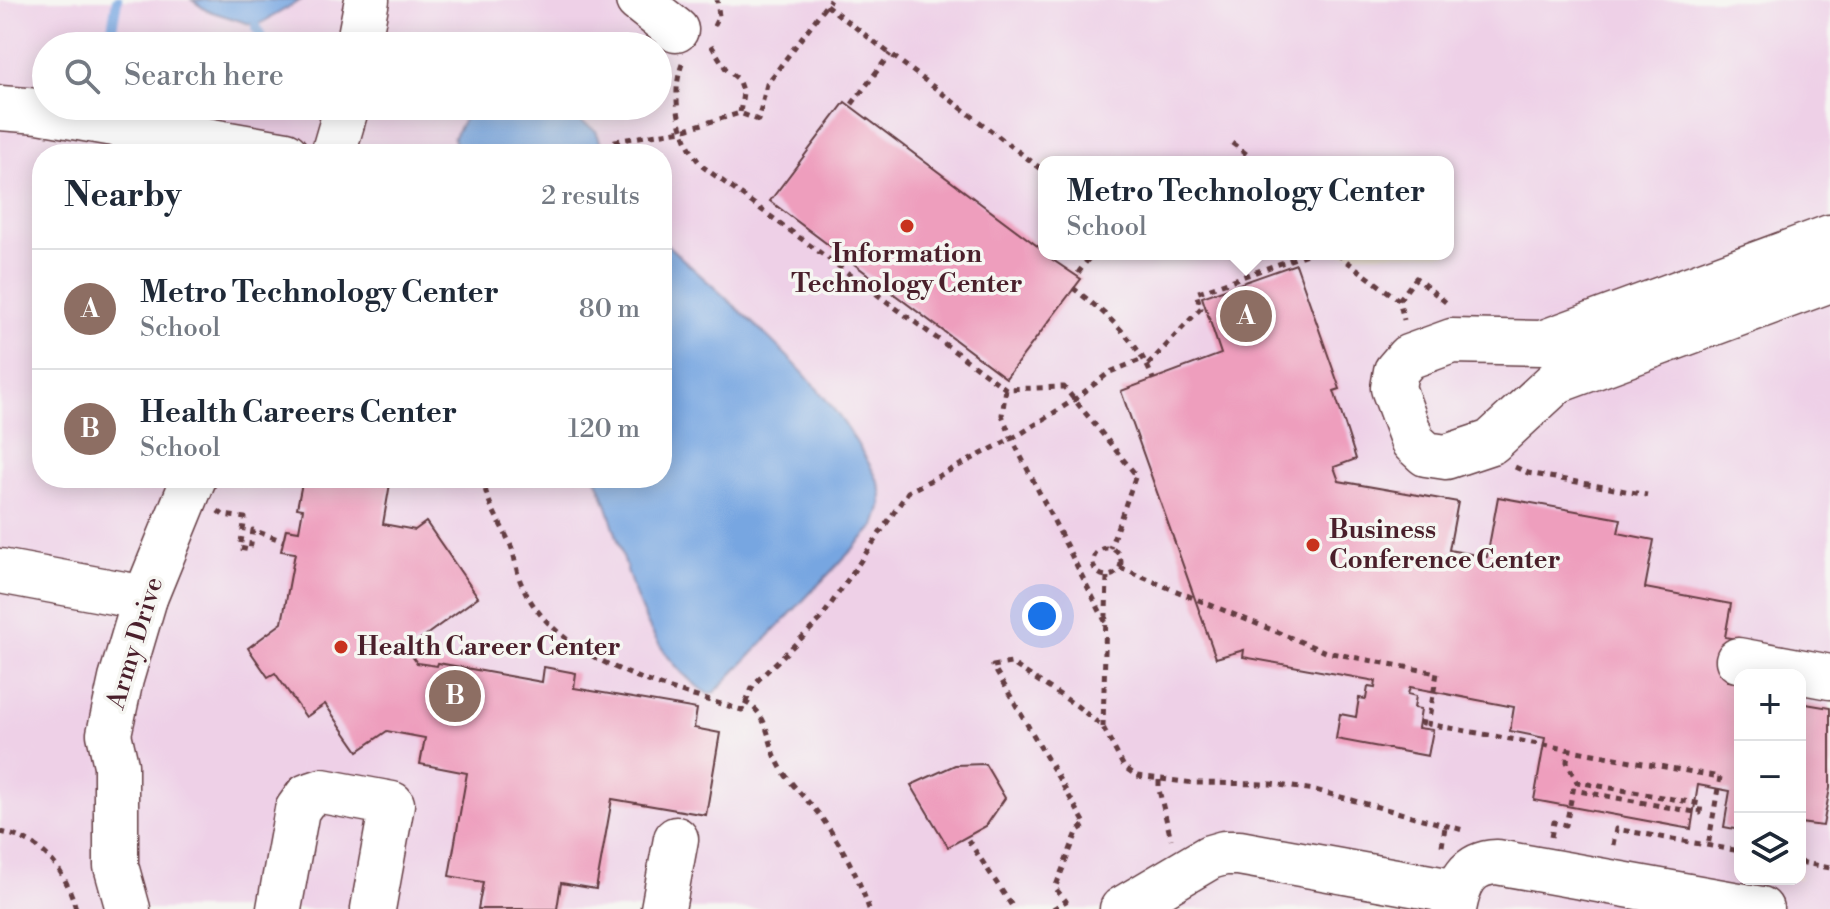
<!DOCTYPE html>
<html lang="en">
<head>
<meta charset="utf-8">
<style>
  body { margin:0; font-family:"Libre Bodoni",serif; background:#f2f2f3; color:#1f2937 }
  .controls { position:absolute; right:24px; bottom:24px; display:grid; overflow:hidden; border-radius:16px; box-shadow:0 4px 20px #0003 }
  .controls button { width:72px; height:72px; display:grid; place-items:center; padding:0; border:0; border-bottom:2px solid #e0e1e3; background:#fff; color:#1f2937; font:40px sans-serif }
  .you { position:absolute; left:1042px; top:616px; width:28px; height:28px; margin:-20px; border:6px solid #fff; border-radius:50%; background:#1a73e8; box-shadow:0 0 0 12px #1a73e833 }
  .badge { display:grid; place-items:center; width:52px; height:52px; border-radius:50%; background:#1a73e8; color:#fff; font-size:26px; font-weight:700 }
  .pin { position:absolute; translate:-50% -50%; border:4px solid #fff; box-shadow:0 2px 8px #0006 }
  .popup { position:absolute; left:1038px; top:156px; width:416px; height:104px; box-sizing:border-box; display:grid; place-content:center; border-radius:16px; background:#fff; filter:drop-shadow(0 2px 6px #0005); font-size:26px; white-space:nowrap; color:#747a83 }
  .popup b { font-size:30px; color:#1f2937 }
  .popup::after { content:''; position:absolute; left:50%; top:100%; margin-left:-16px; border:16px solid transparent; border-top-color:#fff }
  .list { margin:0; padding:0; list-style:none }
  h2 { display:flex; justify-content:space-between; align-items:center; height:104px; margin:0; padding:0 32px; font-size:34px }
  h2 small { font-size:26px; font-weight:400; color:#747a83 }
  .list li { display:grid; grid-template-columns:52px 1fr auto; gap:24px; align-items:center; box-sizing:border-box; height:120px; padding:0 32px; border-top:2px solid #e0e1e3 }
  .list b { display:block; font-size:30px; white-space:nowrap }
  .list p { margin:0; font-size:26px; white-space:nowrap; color:#747a83 }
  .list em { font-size:26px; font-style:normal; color:#747a83 }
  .icon { flex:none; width:44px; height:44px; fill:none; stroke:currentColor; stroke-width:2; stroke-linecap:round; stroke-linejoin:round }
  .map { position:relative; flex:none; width:1830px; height:909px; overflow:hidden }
  .search { position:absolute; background:#fff; box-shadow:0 4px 20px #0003; left:32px; top:32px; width:640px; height:88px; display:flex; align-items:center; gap:20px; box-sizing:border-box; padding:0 28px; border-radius:44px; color:#747a83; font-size:30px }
  .panel { position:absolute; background:#fff; box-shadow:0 4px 20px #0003; left:32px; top:144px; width:640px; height:344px; border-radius:32px }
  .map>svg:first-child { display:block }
  .built { fill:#eed0e7; fill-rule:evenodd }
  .water { fill:#77a6e1; stroke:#606286; stroke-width:2 }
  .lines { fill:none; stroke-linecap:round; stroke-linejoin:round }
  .stream { stroke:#77a6e1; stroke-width:10 }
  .building { fill:#ee9ebd }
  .minor-casing { stroke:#643c43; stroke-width:47 }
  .path { stroke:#643c43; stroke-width:5; stroke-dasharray:6 6; stroke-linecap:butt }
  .minor { stroke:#fff; stroke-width:44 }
  .poi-dot { fill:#c8321e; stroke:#f6f6f2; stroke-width:3 }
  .labels { text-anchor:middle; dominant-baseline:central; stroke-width:7; stroke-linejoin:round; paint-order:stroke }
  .poi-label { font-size:26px; font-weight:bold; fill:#4a1f2b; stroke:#f6f6f2; text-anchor:start }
  .street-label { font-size:26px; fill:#4a1f2b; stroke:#f6f6f2 }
</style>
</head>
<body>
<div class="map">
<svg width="1830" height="909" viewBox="0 0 1830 909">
  <rect width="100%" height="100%" fill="#f6f6f2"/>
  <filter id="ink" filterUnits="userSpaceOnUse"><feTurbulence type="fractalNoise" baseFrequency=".0125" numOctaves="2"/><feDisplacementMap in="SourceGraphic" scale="16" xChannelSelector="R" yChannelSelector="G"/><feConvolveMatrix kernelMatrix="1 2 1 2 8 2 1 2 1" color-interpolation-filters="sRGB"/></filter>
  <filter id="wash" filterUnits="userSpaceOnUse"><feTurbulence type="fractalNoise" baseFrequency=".006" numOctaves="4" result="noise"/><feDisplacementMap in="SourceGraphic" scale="32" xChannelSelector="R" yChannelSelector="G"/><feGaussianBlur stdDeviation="1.8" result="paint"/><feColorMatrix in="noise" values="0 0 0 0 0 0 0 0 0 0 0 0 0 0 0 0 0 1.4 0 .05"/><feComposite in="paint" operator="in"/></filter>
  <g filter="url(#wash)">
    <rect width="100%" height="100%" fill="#f5e1ca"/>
    <!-- built -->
    <path class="built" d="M0,0H1830V909H0ZM46,46H658V106H46ZM42,154H662V478H42ZM1044,162H1448V254H1044ZM1740,675H1800V879H1740Z"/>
    <!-- water -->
    <g class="water">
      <path d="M192,0H301L256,26L206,10Z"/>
      <path d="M472,106H557L596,131L605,154H459L453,138Z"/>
      <path d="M662,240C731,305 816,370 862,452C869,464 878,477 881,490C884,503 879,514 875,526L715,692L708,694C629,640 631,557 596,478H662Z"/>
    </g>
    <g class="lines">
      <!-- stream -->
      <g class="stream">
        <path d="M256,26L265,46"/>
        <path d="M109,46L117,0"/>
      </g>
    </g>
    <g id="blocks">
      <!-- building -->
      <g class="building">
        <path d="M845,102L1044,251V254L1081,279L1006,378L770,201Z"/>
        <path d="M1296,264L1340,389L1334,391L1356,459L1334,467L1339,481L1458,502L1449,550L1487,557L1498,497L1621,519L1618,533L1654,540L1645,588L1731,604L1725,637L1736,639L1728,681L1740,683V830L1724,827L1730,791L1698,785L1691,829L1534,800L1545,738L1510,731L1514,707L1410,687L1408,694L1416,696L1414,708L1421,709L1418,728L1433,730L1428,756L1336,739L1340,714L1356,717L1359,698L1366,699L1368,687L1375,688L1376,681L1243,657L1244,650L1216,658L1121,391L1221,354L1202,297Z"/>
        <path d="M303,478H391L383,524L415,530L426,522L478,597L407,649L417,663L437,666L438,663L542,682L544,667L576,673L574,688L697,709L694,728L720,733L706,815L612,799L596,889L561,883L557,909H478L483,882L449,876L467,773L420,764L425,738L387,731L358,751L325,704L306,717L275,673L268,677L248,648L282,623L295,553L281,551L286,529L299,531L303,509L297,508Z"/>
        <path d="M1800,703L1830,708V788L1823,826L1800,823Z"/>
        <path d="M985,764L1005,798L986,826L948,847L911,785L955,765Z"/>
      </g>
    </g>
  </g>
  <g filter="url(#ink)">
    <use href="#blocks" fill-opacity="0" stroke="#643c43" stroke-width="2"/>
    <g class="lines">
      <defs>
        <g id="minor">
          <path d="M638,0L676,30"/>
          <path d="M358,46L367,0"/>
          <path d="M0,108L39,111L286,154"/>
          <path d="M333,154L347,106"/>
          <path d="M1830,237L1542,343L1452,341L1408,357L1396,371L1393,388L1413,442L1426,454L1446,457L1491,442L1557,381L1830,280"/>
          <path d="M0,571L145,598"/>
          <path d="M1738,660L1830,677"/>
          <path d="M128,909L116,866V765L109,734L121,679L145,598L194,478"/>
          <path d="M279,909L297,810L307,796L322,791L392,804L373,909"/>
          <path d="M663,909L676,839"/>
          <path d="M1122,909L1210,857L1224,853H1239L1457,892"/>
          <path d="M1454,909C1459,883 1467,863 1497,862L1761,909"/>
        </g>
      </defs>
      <!-- minor casing -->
      <use href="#minor" class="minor-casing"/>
      <!-- path -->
      <g class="path">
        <path d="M826,5L1044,171"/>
        <path d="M714,26L719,16L717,0"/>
        <path d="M711,45L726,69L738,79L743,93L740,113"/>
        <path d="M682,64C670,97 680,140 702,166L1006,389L1064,387L1136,475L1110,548"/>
        <path d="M852,104L890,54"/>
        <path d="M1232,143L1257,162"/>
        <path d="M594,154L615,141L682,130L740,113L758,120L767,84L830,0"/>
        <path d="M1337,254L1399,300L1404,320"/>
        <path d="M1078,273L1092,254"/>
        <path d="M1073,288C1104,312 1139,341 1153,379"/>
        <path d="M1399,300L1416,278L1448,304"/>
        <path d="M1148,365L1201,308L1196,293L1307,254"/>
        <path d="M1006,389L1002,415L1012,439L1106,623"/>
        <path d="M1515,467L1528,473L1647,495"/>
        <path d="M483,478C486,503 501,523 511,546C516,559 516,575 523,587C558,663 670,689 742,710L754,684L820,620L908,492L1022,433L1074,400L1110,372L1143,359"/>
        <path d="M218,511L223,515L245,518L240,548L250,550L253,530L283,541"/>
        <circle cx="1107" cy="562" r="14"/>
        <path d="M1120,568L1326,652L1437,673L1428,724L1720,777L1708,846"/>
        <path d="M744,702C767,711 767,737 776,758C786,782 806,797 821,817C842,846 858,875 869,909"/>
        <path d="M1419,722L1428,724"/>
        <path d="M1103,727L1107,576"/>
        <path d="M1159,780V790L1171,839"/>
        <path d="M0,832C43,840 65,869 76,909"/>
        <path d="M1551,837L1554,822L1566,825L1573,790L1700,813L1701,804L1577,782L1567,762L1568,750"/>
        <path d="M968,840L1014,909"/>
        <path d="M1613,845L1616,829L1740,851"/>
        <path d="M1442,846L1445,827"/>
        <path d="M1800,862L1830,868"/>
        <path d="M1053,909L1066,901L1055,888L1078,830L1086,825L993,666L1011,663L1077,706L1103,727L1124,767L1137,776L1194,783L1271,784L1315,790L1463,830"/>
      </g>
      <!-- minor -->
      <use href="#minor" class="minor"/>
    </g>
  </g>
  <!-- markers -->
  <g class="poi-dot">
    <circle cx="907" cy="226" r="8"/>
    <circle cx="1313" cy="545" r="8"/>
    <circle cx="341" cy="647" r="8"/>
  </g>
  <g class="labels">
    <!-- poi labels -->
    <g class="poi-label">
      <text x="907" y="254" text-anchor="middle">Information<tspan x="907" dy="30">Technology Center</tspan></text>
      <text x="1329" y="530">Business<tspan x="1329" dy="30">Conference Center</tspan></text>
      <text x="357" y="647">Health Career Center</text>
    </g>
    <!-- street labels -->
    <g class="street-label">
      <text transform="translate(135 643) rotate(-73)">Army Drive</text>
    </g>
  </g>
</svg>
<div class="controls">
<button>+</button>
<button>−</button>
<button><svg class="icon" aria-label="layers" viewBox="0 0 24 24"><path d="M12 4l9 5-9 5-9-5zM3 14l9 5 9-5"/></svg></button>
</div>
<div class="you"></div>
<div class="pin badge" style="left:1246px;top:316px;background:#8d6e63">A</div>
<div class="popup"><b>Metro Technology Center</b>School</div>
<div class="pin badge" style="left:455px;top:696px;background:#8d6e63">B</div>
<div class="search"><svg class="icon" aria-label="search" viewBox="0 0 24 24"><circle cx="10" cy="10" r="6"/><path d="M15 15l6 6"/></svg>Search here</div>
<section class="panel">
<h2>Nearby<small>2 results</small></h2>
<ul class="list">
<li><span class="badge" style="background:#8d6e63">A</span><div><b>Metro Technology Center</b><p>School</p></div><em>80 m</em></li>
<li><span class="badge" style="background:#8d6e63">B</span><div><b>Health Careers Center</b><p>School</p></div><em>120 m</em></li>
</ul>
</section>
</div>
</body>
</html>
